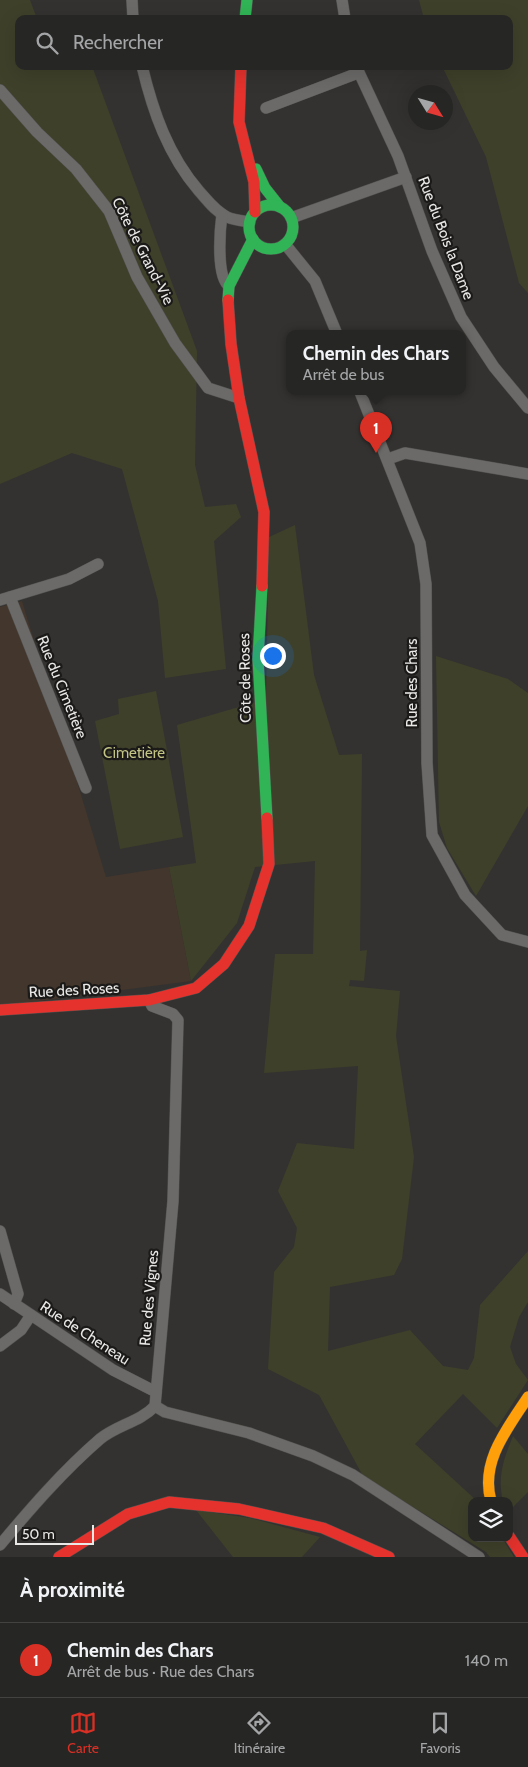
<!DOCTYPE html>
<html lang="fr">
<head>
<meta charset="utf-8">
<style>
  body { margin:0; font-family:Cabin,sans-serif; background:#2e2e2c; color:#f1f3f6 }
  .controls { position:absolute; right:15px; bottom:15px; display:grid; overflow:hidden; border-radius:10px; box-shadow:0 5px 20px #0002 }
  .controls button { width:45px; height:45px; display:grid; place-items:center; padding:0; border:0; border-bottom:1px solid #424341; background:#262624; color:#f1f3f6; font:25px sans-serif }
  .compass { position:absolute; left:408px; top:85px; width:45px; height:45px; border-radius:50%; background:#262624; box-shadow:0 5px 20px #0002; rotate:127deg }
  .scale { position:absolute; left:15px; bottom:12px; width:79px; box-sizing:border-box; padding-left:5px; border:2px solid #e9e8e6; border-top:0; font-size:14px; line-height:18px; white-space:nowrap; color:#e9e8e6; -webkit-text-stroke:4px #1b1a19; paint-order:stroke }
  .you { position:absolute; left:272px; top:655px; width:18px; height:18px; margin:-12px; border:4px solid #fff; border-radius:50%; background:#1a73e8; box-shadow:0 0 0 8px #1a73e833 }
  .badge { display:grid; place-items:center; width:32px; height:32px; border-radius:50%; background:#d93025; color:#fff; font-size:16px; font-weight:700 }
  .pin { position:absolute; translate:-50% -41px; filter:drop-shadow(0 1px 2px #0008) }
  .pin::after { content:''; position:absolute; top:26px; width:18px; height:15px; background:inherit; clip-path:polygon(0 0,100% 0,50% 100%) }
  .popup { position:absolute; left:286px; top:330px; width:180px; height:65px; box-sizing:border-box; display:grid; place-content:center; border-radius:10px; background:#262624; filter:drop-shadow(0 1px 4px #0005); font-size:16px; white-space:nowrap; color:#a4a5a6 }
  .popup b { font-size:19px; color:#f1f3f6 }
  .popup::after { content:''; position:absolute; left:50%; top:100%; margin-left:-10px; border:10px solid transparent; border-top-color:#262624 }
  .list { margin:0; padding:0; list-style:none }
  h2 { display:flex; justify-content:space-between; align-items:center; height:65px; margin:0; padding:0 20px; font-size:21px }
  h2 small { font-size:16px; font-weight:400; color:#a4a5a6 }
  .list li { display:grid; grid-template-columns:32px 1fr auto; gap:15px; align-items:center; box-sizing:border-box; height:75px; padding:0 20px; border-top:1px solid #424341 }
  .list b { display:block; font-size:19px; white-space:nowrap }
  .list p { margin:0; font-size:16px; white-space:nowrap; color:#a4a5a6 }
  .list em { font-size:16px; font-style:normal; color:#a4a5a6 }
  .icon { flex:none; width:28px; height:28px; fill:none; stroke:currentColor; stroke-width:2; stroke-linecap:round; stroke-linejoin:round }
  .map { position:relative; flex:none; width:528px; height:1557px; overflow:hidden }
  .search { position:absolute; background:#262624; box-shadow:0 5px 20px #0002; left:15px; right:15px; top:15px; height:55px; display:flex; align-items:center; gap:12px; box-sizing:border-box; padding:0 18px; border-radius:10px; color:#a4a5a6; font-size:19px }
  .sheet { height:140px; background:#262624 }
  nav { display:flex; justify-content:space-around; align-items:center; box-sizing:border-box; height:70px; border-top:1px solid #424341; background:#262624; font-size:14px; color:#a4a5a6 }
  nav a { display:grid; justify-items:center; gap:2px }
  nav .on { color:#d93025 }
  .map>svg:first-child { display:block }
  .industrial { fill:#43362c }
  .green { fill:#3f402a }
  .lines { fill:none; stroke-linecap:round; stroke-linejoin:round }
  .street-casing { stroke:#50504e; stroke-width:12 }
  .fast-casing { stroke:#50504e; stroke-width:12 }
  .slow-casing { stroke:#50504e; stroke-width:12 }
  .jam-casing { stroke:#50504e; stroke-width:12 }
  .street { stroke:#6b6a69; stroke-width:11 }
  .fast { stroke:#30b455; stroke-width:11 }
  .slow { stroke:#ff9f0a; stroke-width:11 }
  .jam { stroke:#e5322d; stroke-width:11 }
  .labels { text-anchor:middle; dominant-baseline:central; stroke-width:4.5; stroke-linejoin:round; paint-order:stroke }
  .street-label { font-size:15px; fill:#e9e8e6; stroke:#1b1a19 }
  .park-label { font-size:15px; fill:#c2c583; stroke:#1b1a19 }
</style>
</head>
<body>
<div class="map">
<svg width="528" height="1557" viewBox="0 0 528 1557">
  <rect width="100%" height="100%" fill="#333230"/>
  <!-- industrial -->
  <path class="industrial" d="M22,601L106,877L169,867L191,981L0,1006V607Z"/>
  <!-- green -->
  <g class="green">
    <path d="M0,0H30L37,19H19V66H92L197,351L195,465L205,507L236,504L241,517L214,541L226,669L165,678L158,601L122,469L72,453L0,484Z"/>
    <path d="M419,0H528V293L519,283L486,157L442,66H509V19H424Z"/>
    <path d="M295,525L314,675L339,755L362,754L360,951L367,950L364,981L350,980L349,986L400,991L396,1036L414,1157L402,1259L394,1275L330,1287L328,1351L410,1330L443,1366L468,1370L474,1358L480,1305L528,1251V1302L519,1317L510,1347L516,1364L528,1380L497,1428L463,1394L415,1444L477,1501H472V1538H502L514,1557H490L486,1552L363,1476L319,1395L268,1369L274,1272L294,1247L297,1228L278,1191L297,1143L354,1149L358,1066L264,1073L275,954H313L315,861L255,867L237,923L191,981L169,867L196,863L177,725L266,699L269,537Z"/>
    <path d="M436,656L508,679L528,693V806L476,896L447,848L439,822Z"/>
    <path d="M156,691L183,837L120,849L95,721L119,714L118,699Z"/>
    <path d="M513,1436L528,1454V1492L509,1511V1501H503C497,1477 504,1458 513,1436Z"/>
    <path d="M196,1510L250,1518L320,1537L302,1557H233Z"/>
  </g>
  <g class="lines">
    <defs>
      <g id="street">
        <path d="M132,0L133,19"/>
        <path d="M342,0L345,19"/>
        <path d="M142,66C153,112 168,155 199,191C208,201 215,211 227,217C234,220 243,221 250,222"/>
        <path d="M356,66L398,156L432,251L461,317L494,367L528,408"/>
        <path d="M0,90L37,132L76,169L109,211L137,277L175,343L208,388L239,398"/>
        <path d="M266,108L358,73"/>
        <path d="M222,214C220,229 216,277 229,286"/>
        <path d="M291,218L406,177"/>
        <path d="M285,244L315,281L337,334"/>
        <path d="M360,392L420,543L426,584L427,763L432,835L465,895L502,935L528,942"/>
        <path d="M388,459L405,453L528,474"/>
        <path d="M10,597L86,788"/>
        <path d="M0,600L69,579L98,564"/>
        <path d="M0,1231L18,1294L14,1304"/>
        <path d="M0,1294L113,1370L156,1392"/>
        <path d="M0,1346L21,1330L31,1315"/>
        <path d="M155,1406L165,1412L249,1433L313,1456L353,1475L479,1557"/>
        <path d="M0,1545C31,1508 63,1471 100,1439C117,1425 140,1422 155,1406L173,1201L178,1020L173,1014L152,1006L149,1000"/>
      </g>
      <g id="fast">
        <path d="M245,19L247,0"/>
        <path d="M256,169L265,188L280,207"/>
        <circle cx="271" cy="227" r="22"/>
        <path d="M228,300L229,286L253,239"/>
        <path d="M262,586L258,659L267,818"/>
      </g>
      <path id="slow" d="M491,1501C480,1462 507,1429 528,1397"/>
      <g id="jam">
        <path d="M241,66L239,122L254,182L255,212"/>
        <path d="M228,300L231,344L239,398L264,512L262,586"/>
        <path d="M0,1010L149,1000L196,988L224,964L249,926L269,864L267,818"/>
        <path d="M509,1536L523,1557"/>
        <path d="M59,1557L128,1514L169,1502L239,1509L323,1528L389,1557"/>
      </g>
    </defs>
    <!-- street casing -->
    <use href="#street" class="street-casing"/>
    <!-- fast casing -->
    <use href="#fast" class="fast-casing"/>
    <!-- slow casing -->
    <use href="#slow" class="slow-casing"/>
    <!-- jam casing -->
    <use href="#jam" class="jam-casing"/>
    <!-- street -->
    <use href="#street" class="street"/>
    <!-- fast -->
    <use href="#fast" class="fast"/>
    <!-- slow -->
    <use href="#slow" class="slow"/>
    <!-- jam -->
    <use href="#jam" class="jam"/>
  </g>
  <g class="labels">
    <!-- street labels -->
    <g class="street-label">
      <text transform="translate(446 238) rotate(69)">Rue du Bois la Dame</text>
      <text transform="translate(143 251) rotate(63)">Côte de Grand-Vie</text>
      <text transform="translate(245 678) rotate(-91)">Côte de Roses</text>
      <text transform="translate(412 683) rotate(-90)">Rue des Chars</text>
      <text transform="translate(62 687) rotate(68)">Rue du Cimetière</text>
      <text transform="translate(74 990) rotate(-3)">Rue des Roses</text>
      <text transform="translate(149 1298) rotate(-85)">Rue des Vignes</text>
      <text transform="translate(85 1333) rotate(33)">Rue de Cheneau</text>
    </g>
    <!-- park labels -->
    <g class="park-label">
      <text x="134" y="753">Cimetière</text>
    </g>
  </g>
</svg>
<div class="controls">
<button><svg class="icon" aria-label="layers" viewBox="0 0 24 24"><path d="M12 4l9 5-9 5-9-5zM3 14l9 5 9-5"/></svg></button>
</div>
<svg class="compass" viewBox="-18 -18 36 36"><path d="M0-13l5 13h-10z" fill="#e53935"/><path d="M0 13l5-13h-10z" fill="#a4a5a6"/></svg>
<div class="scale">50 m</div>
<div class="you"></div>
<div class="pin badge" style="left:376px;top:453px">1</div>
<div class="popup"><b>Chemin des Chars</b>Arrêt de bus</div>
<div class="search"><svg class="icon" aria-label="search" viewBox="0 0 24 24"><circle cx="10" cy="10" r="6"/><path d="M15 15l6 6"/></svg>Rechercher</div>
</div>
<section class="sheet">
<h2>À proximité<small></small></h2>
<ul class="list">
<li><span class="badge">1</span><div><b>Chemin des Chars</b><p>Arrêt de bus · Rue des Chars</p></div><em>140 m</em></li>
</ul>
</section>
<nav>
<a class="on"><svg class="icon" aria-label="map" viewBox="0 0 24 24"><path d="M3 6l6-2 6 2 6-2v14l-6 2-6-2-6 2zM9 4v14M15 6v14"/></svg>Carte</a>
<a><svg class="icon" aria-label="directions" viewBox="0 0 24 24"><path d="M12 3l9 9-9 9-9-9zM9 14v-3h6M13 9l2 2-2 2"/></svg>Itinéraire</a>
<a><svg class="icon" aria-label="saved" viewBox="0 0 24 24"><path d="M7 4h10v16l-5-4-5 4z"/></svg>Favoris</a>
</nav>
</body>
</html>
